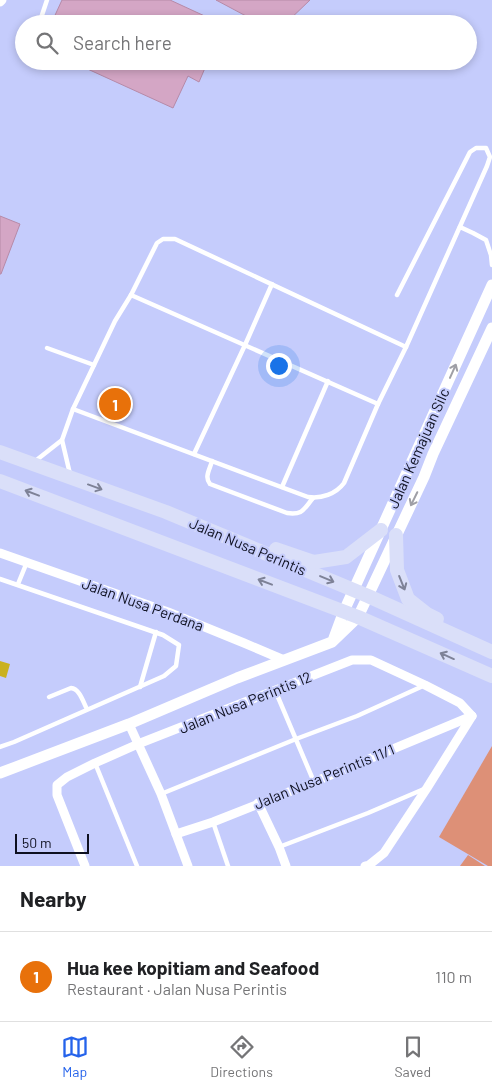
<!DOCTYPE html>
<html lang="en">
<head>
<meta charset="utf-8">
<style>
  body { margin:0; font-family:Barlow,sans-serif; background:#f6f6f6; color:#202124 }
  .scale { position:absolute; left:15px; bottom:12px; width:74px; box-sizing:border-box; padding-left:5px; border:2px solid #0e1020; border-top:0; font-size:14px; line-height:18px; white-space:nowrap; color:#0e1020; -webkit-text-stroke:4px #c5ccfc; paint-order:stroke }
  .you { position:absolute; left:278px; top:365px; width:18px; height:18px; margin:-12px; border:4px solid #fff; border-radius:50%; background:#1a73e8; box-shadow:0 0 0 8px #1a73e833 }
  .badge { display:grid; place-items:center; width:32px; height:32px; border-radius:50%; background:#2563eb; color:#fff; font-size:16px; font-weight:700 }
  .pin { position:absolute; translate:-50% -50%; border:2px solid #fff; box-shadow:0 1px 5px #0006 }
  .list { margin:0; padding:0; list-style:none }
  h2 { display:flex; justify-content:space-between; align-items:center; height:65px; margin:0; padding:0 20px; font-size:21px }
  h2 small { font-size:16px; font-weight:400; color:#757577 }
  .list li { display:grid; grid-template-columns:32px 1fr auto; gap:15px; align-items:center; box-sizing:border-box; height:90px; padding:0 20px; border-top:1px solid #e0e0e0 }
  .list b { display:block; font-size:19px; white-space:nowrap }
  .list p { margin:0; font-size:16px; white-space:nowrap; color:#757577 }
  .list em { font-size:16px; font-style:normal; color:#757577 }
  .icon { flex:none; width:28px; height:28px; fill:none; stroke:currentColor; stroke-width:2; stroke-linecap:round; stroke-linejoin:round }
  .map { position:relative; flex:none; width:492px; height:866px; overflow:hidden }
  .search { position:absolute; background:#fff; box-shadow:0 2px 8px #0003; left:15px; right:15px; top:15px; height:55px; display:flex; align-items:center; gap:12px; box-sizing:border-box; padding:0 18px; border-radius:28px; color:#757577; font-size:19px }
  .sheet { height:155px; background:#fff }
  nav { display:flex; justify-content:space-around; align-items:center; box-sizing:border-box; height:70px; border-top:1px solid #e0e0e0; background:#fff; font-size:14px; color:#757577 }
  nav a { display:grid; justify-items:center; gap:2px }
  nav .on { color:#2563eb }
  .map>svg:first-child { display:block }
  .green { fill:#dd9077 }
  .water { fill:#cab11f }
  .building { fill:#d4a6c5; stroke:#b68aa8 }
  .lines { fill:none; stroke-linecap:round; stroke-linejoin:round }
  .service { stroke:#fff; stroke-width:4.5 }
  .minor { stroke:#fff; stroke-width:9 }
  .tertiary { stroke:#fff; stroke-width:11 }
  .primary { stroke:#dadff9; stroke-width:14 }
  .oneway { stroke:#9f9fa6 }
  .oneway2 { stroke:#7e8297 }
  .labels { text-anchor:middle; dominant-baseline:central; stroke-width:4; stroke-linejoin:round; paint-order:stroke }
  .street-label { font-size:15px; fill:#0e1020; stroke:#c5ccfc }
</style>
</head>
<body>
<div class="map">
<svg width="492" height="866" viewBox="0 0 492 866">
  <rect width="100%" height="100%" fill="#c5ccfc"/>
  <!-- green -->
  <g class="green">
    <path d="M492,746V866H488L439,837Z"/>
    <path d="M468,855L485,866H460Z"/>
  </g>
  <!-- water -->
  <path class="water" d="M0,661L10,664L6,678L0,676Z"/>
  <!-- building -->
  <g class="building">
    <path d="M62,0H170L222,24H51Z"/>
    <path d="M216,0H310L285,24H261Z"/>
    <path d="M70,61H208L199,82L188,76L173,108Z"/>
    <path d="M0,216L20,224L1,274H0Z"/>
  </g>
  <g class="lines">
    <!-- service -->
    <g class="service">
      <path d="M39,24L47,0"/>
      <path d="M460,227L473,233L486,240L491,255L492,265"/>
      <path d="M131,295L378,404"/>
      <path d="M47,348L94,365"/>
      <path d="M73,409L308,497C321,499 336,494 344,483L378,404L406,347L487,166L490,157L486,148H476L470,152L397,295"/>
      <path d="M194,454L245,345L272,284"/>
      <path d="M212,461C210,469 204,477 210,484L287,513C303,515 303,510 313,498"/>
      <path d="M34,462L62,440"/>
      <path d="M70,474L62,440L73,409L115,321L131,295L157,243L163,239H175L406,347"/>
      <path d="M282,487L328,381"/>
      <path d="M0,579L163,635L179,645L176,666L164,676L14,742L0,747"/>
      <path d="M18,584L27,562"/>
      <path d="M140,687L156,632"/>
      <path d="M275,690L314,782"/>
      <path d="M49,697L71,688C80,689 83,702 87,709"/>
      <path d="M95,763L137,866"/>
      <path d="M161,794L296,739L357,716L423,686"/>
      <path d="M213,822L228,866"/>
      <path d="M279,847L368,813L424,789"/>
    </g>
    <!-- minor -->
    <g class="minor">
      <path d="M0,2L2,0"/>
      <path d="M0,553L168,612L244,643L284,660"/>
      <path d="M129,724L161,794L188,866"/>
      <path d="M258,803L279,847L286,866"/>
      <path d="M176,834L213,822L314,782L472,716"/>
      <path d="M85,866L57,795V785L67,777L95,763L138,744L352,660H371L425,685L460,703L472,716"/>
      <path d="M365,866L369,865L384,853L427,788L472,716"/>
    </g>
    <!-- tertiary -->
    <g class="tertiary">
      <path d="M334,638L344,611L492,285"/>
      <path d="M0,773L129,724L237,678L332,642L358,617L424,477L433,454L492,328"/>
    </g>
    <!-- primary -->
    <g class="primary">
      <path d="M0,452L166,512L368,596L492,652"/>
      <path d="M0,481L358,617L492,676"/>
      <path d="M396,535L397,570L408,599L427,614L437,619"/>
      <path d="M276,549L314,562L346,557L381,530"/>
    </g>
  </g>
  <!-- one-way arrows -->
  <defs><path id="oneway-shaft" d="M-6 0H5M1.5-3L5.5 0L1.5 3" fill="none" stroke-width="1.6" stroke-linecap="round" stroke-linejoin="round" transform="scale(1.25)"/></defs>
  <g class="oneway">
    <use href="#oneway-shaft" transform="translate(453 371) rotate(-66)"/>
    <use href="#oneway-shaft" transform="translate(414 499) rotate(116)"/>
  </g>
  <g class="oneway2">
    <use href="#oneway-shaft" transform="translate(95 487) rotate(20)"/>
    <use href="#oneway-shaft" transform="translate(32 493) rotate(-159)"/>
    <use href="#oneway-shaft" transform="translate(327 579) rotate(23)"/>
    <use href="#oneway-shaft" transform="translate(265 582) rotate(-159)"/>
    <use href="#oneway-shaft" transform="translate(402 583) rotate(68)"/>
    <use href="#oneway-shaft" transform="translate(447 656) rotate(-156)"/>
  </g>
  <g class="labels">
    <!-- street labels -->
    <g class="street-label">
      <text transform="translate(418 448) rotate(-66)">Jalan Kemajuan Silc</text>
      <text transform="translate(248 546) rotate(23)">Jalan Nusa Perintis</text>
      <text transform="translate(143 604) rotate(20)">Jalan Nusa Perdana</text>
      <text transform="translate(245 702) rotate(-22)">Jalan Nusa Perintis 12</text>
      <text transform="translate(324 776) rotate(-22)">Jalan Nusa Perintis 11/1</text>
    </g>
  </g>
</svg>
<div class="scale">50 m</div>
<div class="you"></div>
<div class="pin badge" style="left:115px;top:404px;background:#e8710a">1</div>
<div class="search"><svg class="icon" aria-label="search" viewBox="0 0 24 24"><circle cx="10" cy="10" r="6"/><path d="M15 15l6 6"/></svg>Search here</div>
</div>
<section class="sheet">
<h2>Nearby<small></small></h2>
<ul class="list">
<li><span class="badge" style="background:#e8710a">1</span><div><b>Hua kee kopitiam and Seafood</b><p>Restaurant · Jalan Nusa Perintis</p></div><em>110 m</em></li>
</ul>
</section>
<nav>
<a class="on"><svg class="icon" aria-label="map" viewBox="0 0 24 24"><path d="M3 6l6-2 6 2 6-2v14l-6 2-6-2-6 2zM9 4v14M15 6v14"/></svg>Map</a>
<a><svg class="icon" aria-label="directions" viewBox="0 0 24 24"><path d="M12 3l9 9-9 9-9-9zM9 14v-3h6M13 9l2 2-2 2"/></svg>Directions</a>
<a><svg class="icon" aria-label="saved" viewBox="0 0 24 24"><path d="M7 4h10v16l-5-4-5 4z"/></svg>Saved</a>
</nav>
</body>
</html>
